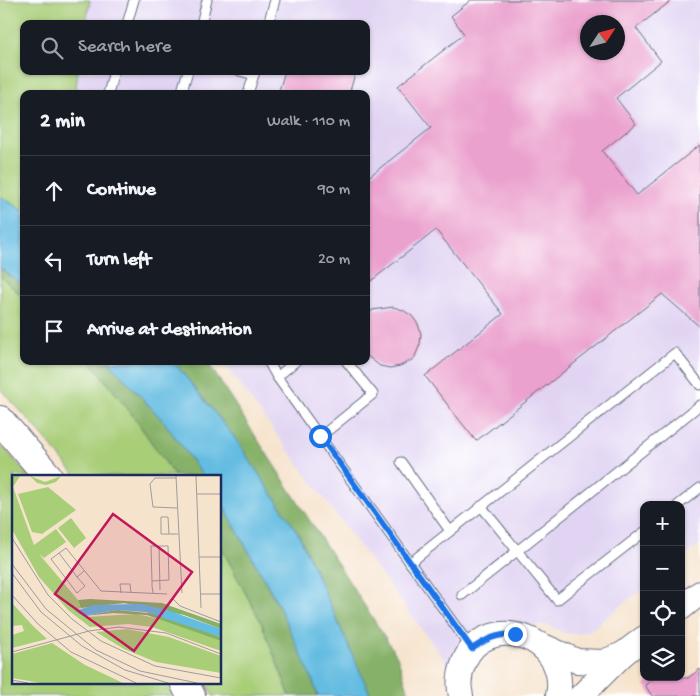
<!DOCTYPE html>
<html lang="en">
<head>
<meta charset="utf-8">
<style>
  body { margin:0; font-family:"Gochi Hand",sans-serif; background:#20242c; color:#f1f3f6 }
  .controls { position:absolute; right:15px; bottom:15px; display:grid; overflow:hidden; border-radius:10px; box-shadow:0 1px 4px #0004 }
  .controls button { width:45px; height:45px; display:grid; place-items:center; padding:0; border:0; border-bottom:1px solid #363941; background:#171b24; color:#f1f3f6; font:25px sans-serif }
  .compass { position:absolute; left:580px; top:15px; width:45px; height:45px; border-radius:50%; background:#171b24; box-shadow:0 1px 4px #0004; rotate:54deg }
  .stop { position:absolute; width:15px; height:15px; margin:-11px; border:4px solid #1a73e8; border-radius:50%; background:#fff }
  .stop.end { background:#1a73e8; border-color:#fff; box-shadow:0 1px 5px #0008 }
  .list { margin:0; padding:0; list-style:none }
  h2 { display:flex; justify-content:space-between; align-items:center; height:65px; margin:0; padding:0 20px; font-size:21px }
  h2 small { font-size:16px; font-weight:400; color:#9ea1a6 }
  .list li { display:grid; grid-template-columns:32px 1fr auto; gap:15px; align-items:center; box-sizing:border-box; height:70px; padding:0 20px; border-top:1px solid #363941 }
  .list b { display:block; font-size:19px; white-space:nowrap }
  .list em { font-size:16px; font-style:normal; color:#9ea1a6 }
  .icon { flex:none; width:28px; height:28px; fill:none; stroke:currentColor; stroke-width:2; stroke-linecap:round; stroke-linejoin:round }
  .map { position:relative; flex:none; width:700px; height:696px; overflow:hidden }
  .search { position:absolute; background:#171b24; box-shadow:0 1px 4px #0004; left:20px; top:20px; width:350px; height:55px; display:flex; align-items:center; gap:12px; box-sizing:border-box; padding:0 18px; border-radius:10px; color:#9ea1a6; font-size:19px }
  .panel { position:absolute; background:#171b24; box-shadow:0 1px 4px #0004; left:20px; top:90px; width:350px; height:275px; border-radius:10px }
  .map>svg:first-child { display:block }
  .built { fill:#e1d4f3; fill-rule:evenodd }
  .green { fill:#a9ce78; stroke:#627e6b }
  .forest { fill:#86b168; stroke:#507063 }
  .water { fill:#63bce1; stroke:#3f76a0 }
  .building { fill:#eba1ce; fill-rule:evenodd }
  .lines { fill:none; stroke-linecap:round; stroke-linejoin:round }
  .lane-casing { stroke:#686e84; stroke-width:11 }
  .secondary-casing { stroke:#686e84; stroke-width:26 }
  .highway-casing { stroke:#686e84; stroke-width:30 }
  .lane { stroke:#fff; stroke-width:9 }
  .secondary { stroke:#fff; stroke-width:24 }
  .highway { stroke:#fff; stroke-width:28 }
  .route { stroke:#1a73e8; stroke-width:6 }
  .inset-road { fill:none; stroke:#9e9ba0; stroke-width:1 }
  .view { fill:#c2185b; fill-opacity:0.15; stroke:#c2185b; stroke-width:2.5 }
  .inset-edge { fill:none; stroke:#1b2f5e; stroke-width:2.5 }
</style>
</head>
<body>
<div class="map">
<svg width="700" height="696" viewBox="0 0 700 696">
  <rect width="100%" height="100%" fill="#fff"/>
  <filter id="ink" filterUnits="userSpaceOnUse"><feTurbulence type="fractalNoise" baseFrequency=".02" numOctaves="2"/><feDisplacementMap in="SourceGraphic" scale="10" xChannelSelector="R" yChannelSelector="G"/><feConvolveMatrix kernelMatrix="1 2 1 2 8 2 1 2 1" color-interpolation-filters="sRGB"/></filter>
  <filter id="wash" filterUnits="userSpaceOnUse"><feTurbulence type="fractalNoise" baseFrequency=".0096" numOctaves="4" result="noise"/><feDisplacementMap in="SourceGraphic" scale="20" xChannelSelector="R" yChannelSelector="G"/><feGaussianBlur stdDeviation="1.12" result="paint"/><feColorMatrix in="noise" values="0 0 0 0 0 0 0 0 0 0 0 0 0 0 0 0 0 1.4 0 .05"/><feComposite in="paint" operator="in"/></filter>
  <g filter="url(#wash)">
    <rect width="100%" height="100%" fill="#f6e3cc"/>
    <!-- built -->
    <path class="built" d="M90,0H700V544L681,559V505H644V588L590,630L578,634H566L547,625H504L450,667L222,361H366V94H75L78,71H366V24H86ZM588,22H618V52H588Z"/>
    <!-- green -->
    <g class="green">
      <path d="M0,0H90L86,24H24V71H78L75,94H24V211L0,196Z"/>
      <path d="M0,276L24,298V361H90L131,413L175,476H76L32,423L0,389Z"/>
      <path d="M0,444L29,476H14V682H165L173,696H0Z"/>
      <path d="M220,545L261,622L290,696H213L206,682H220Z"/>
    </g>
    <!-- forest -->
    <g class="forest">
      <path d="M0,268L24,286V298L0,276Z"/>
      <path d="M90,361H108L165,423L203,476H175L131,413Z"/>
      <path d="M173,361H207L397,656L410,696H371L298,533L235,438Z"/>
      <path d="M220,500C255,564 294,627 318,696H290L261,622L220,545Z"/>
    </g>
    <!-- water -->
    <g class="water">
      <path d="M0,196L24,211V286L0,268Z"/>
      <path d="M108,361H173L235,438L298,533L371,696H318L312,679L277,602L220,500V476H203L165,423Z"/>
    </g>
    <g id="blocks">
      <!-- building -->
      <g class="building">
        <path d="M471,0H672L636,28L661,61L616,98L636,124L602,151L637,195L700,145V327L662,294L476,441L425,376L503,314L436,230L366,285V179L431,128L398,86L464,34L451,16ZM588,22H618V52H588Z"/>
        <path d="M285,71H356L349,94H278Z"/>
        <path d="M393,307L403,310L412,316L418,324L421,334L420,344L414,359L400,366L390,368L380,366L366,355V320L372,310Z"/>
        <path d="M700,669V696H652L645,685L656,677L688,678Z"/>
      </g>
    </g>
  </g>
  <g filter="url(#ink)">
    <use href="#blocks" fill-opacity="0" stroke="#686e84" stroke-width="1"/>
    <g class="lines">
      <defs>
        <g id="lane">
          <path d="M127,24L134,0"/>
          <path d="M201,24L207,0"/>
          <path d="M268,24L275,0"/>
          <path d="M240,71L254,75"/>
          <path d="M108,94L114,71"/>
          <path d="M181,94L188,71"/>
          <path d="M248,94L255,71"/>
          <path d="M268,361L277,377L472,649"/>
          <path d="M277,377L296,361"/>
          <path d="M320,437L373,394L346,361"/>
          <path d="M401,462L450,531"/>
          <path d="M678,505L700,488"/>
          <path d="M481,506L557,600L644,532"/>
          <path d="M410,563L675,353L700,385"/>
          <path d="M462,595L700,405"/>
        </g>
        <g id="secondary">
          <path d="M681,608L700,593"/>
          <path d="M541,645L577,661L603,662L623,654"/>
          <path d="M461,696C458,684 459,674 464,662C485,610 570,635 558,696"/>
          <path d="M581,696L623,654L644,638"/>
        </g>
        <g id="highway">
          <path d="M0,420L48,476"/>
          <path d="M184,682L191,696"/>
        </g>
      </defs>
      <!-- lane casing -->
      <use href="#lane" class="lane-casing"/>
      <!-- secondary casing -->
      <use href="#secondary" class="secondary-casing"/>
      <!-- highway casing -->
      <use href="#highway" class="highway-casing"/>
      <!-- lane -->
      <use href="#lane" class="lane"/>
      <!-- secondary -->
      <use href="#secondary" class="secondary"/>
      <!-- highway -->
      <use href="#highway" class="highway"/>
    </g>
  </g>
  <g class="lines" filter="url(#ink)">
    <!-- route -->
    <path class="route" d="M320,436L472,649C486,639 497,634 515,634"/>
  </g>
  <!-- overview -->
  <g transform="translate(12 475)">
    <rect width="209" height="209" fill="#f6e3cc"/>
    <path d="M0,1H8L1,12L22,70L44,54L54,67L32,83L27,79L66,125L69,133L64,135L74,142L125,139L164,148L209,166V176L140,152L116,149L78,152L56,135L27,102L1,56ZM18,1L33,7L49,1L44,7L34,10L25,8ZM36,12L64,35L30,59L20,57L6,19ZM59,43L74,63L62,73L46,53ZM0,128L21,151L35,164L0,173V160L12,156L10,150L0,151ZM115,154L157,162L209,181V198L144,187L112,174L84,157ZM40,168L73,190L111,208H29L0,203V179Z" fill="#a9ce78"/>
    <path d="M78,124L150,128L209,149V154L172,140L112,128L69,133L66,125ZM105,135L146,139L209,162V166L135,140L101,138L71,141Z" fill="#86b168"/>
    <path d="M128,129L152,134L209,154V162L134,137L105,135L71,141L63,136L82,130Z" fill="#63bce1"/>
    <path class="inset-road" d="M164,1L170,118M184,1L189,133M164,3H143L138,9L141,32L165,33M185,19H209M157,59L156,42H149V59H166M0,63L36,120L60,144L89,166L143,191L209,203M147,71L148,115M47,78L65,102M187,82H209M0,89L34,134L84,175L128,196L185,208M72,96L65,102L73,111L65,118L39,84L54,73L89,116L155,119M0,98L29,137L70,171L113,195L156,208M140,106L157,105L156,71H139L140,106V111L141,118M109,118L108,109H118L119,118M189,119H209M0,120L26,149L59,177L124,208M161,124L168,131L209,147M0,177L77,156L107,152L154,158L209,179M0,205L16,208"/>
    <path class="view" d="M101,39L180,97L122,176L43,119Z"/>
    <rect width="209" height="209" class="inset-edge"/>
  </g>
</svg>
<div class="controls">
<button>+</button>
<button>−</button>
<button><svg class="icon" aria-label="locate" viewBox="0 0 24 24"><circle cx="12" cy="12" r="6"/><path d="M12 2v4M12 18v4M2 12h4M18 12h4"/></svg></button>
<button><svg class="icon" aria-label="layers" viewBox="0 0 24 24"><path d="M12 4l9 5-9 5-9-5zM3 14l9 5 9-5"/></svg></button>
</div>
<svg class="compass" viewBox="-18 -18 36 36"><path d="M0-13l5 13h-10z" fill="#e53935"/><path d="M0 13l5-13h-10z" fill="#9ea1a6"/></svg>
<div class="stop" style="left:320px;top:436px"></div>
<div class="stop end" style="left:515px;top:634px"></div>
<div class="search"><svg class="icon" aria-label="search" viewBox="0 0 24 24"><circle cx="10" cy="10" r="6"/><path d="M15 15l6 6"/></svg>Search here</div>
<section class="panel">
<h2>2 min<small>Walk · 110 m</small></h2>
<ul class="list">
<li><svg class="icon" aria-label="ahead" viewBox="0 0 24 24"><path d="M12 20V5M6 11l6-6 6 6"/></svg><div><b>Continue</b></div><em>90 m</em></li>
<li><svg class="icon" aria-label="left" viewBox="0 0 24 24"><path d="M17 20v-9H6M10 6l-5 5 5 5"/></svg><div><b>Turn left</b></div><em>20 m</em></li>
<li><svg class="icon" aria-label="arrive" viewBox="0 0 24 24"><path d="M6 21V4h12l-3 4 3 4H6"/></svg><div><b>Arrive at destination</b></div></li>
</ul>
</section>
</div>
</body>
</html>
